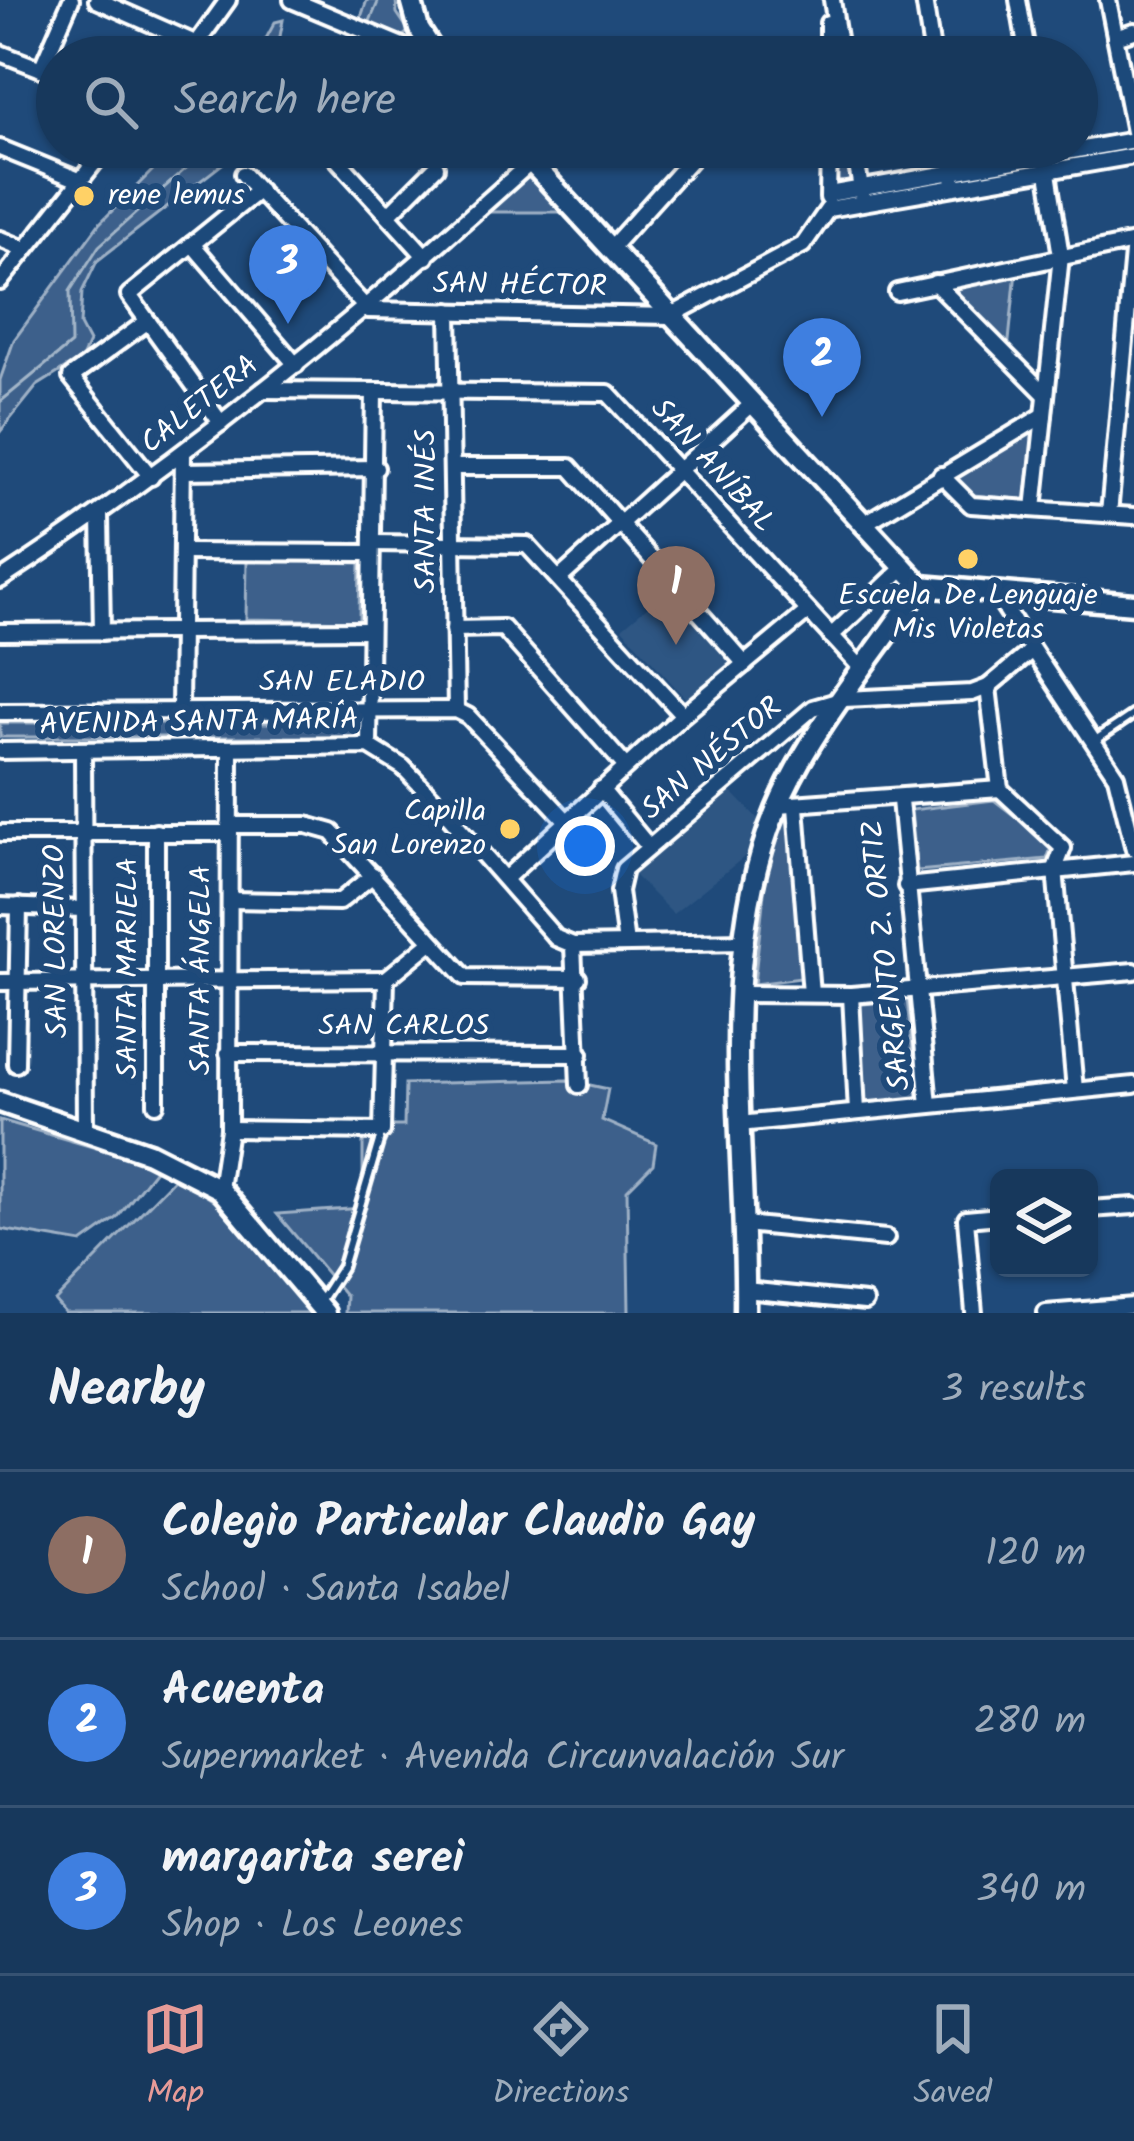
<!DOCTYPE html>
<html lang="en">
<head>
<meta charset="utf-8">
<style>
  body { margin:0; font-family:Kalam,sans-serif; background:#244365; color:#f1f3f6 }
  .controls { position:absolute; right:36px; bottom:36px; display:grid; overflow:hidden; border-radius:18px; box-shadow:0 3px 9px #0004 }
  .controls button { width:108px; height:108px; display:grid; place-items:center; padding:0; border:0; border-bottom:3px solid #365272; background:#17385c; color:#f1f3f6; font:60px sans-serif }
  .you { position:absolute; left:585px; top:846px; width:42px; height:42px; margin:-30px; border:9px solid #fff; border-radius:50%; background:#1a73e8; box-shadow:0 0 0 18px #1a73e833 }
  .badge { display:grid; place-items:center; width:78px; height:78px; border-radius:50%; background:#e69b98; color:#fff; font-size:39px; font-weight:700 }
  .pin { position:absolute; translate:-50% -99px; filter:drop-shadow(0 3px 6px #0008) }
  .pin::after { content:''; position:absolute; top:63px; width:42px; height:36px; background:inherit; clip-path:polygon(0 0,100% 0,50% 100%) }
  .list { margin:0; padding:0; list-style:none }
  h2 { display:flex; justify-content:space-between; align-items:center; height:156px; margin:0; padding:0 48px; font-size:51px }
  h2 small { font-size:39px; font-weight:400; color:#9eacbb }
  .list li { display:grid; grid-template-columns:78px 1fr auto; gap:36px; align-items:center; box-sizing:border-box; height:168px; padding:0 48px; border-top:3px solid #365272 }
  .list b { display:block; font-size:45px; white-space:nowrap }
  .list p { margin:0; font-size:39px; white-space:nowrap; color:#9eacbb }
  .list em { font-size:39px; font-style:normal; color:#9eacbb }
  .icon { flex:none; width:66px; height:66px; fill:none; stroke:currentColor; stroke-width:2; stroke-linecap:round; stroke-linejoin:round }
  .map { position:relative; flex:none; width:1134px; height:1313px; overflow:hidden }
  .search { position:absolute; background:#17385c; box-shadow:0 3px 9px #0004; left:36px; right:36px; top:36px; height:132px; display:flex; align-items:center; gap:30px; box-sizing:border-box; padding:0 42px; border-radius:66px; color:#9eacbb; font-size:45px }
  .sheet { height:660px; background:#17385c }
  nav { display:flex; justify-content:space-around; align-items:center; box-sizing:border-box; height:168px; border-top:3px solid #365272; background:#17385c; font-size:33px; color:#9eacbb }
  nav a { display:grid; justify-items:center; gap:6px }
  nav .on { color:#e69b98 }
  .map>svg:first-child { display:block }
  .built { fill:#2e5683 }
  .green { fill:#3c618b; stroke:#9eb0c5; stroke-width:3 }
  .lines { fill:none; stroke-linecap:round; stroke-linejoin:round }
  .stream { stroke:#a3b5c8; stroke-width:3 }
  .lane-casing { stroke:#fff; stroke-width:15 }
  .street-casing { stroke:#fff; stroke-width:22 }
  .secondary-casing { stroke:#fff; stroke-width:27 }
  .lane { stroke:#1f4a7a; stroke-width:6 }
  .street { stroke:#1f4a7a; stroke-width:14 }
  .secondary { stroke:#1f4a7a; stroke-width:18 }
  .poi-dot { fill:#ffd166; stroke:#1f4a7a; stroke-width:4.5 }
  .labels { text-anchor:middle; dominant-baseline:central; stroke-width:12; stroke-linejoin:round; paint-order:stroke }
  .poi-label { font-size:30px; fill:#fff; stroke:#1f4a7a; text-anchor:start }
  .street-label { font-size:30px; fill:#fff; stroke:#1f4a7a }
</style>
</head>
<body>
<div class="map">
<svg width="1134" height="1313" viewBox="0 0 1134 1313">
  <rect width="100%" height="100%" fill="#1f4a7a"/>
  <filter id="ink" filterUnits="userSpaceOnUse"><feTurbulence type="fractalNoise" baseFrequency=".00833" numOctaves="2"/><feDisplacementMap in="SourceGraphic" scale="24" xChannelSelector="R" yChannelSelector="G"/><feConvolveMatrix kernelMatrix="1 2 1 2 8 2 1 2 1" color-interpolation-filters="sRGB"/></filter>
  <g filter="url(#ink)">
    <!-- built -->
    <g class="built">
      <path d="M665,592L730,663L686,699L622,628Z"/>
      <path d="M729,789L761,822L754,849L673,914L632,873Z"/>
    </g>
    <!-- green -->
    <g class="green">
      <path d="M367,0H396L397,13L409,31L401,38L360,20Z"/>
      <path d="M283,20L279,42L290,57H256L275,22Z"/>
      <path d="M176,147H268L226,161L97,261L82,292L80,325L89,342L82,358L37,386L0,432V380L14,340L99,224Z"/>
      <path d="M833,147H849L852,184L833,180Z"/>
      <path d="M533,168L572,212H481Z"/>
      <path d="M1016,271L1008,351L945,285Z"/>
      <path d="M1028,430L1036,431L1030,500L973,495L951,474Z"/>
      <path d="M247,560L360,563L359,621L246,619Z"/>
      <path d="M0,723H358L357,737H0Z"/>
      <path d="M994,800L1052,845L1047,859L917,871L911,810Z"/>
      <path d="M791,809L801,978L754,984L767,866L781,811Z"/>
      <path d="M907,999L918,1098L866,1103L855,1005Z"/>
      <path d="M567,1080L608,1089L602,1120L656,1144L653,1164L627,1190L629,1313H345L346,1296L277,1214L363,1208V1126H404L405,1084Z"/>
      <path d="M0,1120L158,1166L117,1218L82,1243L0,1229Z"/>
      <path d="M177,1176L229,1211L316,1313H65L55,1301Z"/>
    </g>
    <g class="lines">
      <!-- stream -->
      <g class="stream">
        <path d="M370,21L379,0"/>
        <path d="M342,57L351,42"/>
        <path d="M0,402L71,344L70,291L99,246L210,147"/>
      </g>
      <defs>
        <g id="lane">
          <path d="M1094,741L1134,714"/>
          <path d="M320,1301L342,1267L382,1131"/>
        </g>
        <g id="street">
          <path d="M97,0L197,44"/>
          <path d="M292,0L428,57"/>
          <path d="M832,0L841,57"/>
          <path d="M924,0L933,57"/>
          <path d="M1018,0L1028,57"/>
          <path d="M1108,0L1134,132"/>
          <path d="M828,23V57"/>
          <path d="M1115,37L1134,31"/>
          <path d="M0,53L57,75"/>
          <path d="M187,57L228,0"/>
          <path d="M41,69L71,0"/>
          <path d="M326,147L426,257"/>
          <path d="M854,147L862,195"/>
          <path d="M948,147L954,183"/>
          <path d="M0,148L79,180"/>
          <path d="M243,174L368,310L670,316L803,245L828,209L1134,156"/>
          <path d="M829,194L1134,140"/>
          <path d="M828,198L829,147"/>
          <path d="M388,215L436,167"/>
          <path d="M0,239L22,248"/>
          <path d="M192,244L296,365"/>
          <path d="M610,249L702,147"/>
          <path d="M0,282L107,147"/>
          <path d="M935,283L1046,395"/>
          <path d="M897,292L1134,242L1109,514"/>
          <path d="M449,311L456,710"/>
          <path d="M148,321L71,377L151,477"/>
          <path d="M263,390L608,393L863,670"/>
          <path d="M221,423L129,295L259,190"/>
          <path d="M453,467H570L745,664"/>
          <path d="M183,471L376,468"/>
          <path d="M941,475L971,505L1134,516"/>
          <path d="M1034,509L1061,256L1044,147"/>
          <path d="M100,515L102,632"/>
          <path d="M862,525L1044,415"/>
          <path d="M373,543L527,545L683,715"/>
          <path d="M182,552L369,553"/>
          <path d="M560,578L751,405"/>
          <path d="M0,580C190,456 363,314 531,162"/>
          <path d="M993,590L1116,776L1134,849"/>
          <path d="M454,629L503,628L626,767"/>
          <path d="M0,632L370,630"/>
          <path d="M831,636L902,569"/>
          <path d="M988,687L1000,789"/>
          <path d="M180,710L183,454"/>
          <path d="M0,712L456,710L468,716L566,820"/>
          <path d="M369,746L374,391"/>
          <path d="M0,751L369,746L403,767L433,798L556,938L573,945L746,942"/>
          <path d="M83,751L85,1130"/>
          <path d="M601,789L649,847"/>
          <path d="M1000,789L1063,848L1055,869L1075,1090"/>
          <path d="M900,800L929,1105"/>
          <path d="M778,805L1000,789"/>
          <path d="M796,807L811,994"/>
          <path d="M229,825H307L332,832L465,977L578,978"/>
          <path d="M156,832V1104"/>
          <path d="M1,833H230"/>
          <path d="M506,878L683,715L806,613"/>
          <path d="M906,886L1134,863"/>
          <path d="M230,900L339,902L373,875"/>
          <path d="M0,906L83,909"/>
          <path d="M626,944L619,891L624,869L813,708L844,699L972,693L988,687L1032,650"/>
          <path d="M573,945L579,1085"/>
          <path d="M386,979L430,943"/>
          <path d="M0,982L386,979"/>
          <path d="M741,994L851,995L1134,971"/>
          <path d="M851,995L857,1112"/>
          <path d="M228,1053L580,1054"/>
          <path d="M16,1064L19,906"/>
          <path d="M739,1124L1134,1085"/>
          <path d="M229,1129L382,1131L386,979"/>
          <path d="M220,1189L229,1129L230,750"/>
          <path d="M1089,1209L1134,1206"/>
          <path d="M744,1224L886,1238"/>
          <path d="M745,1290L865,1302"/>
          <path d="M974,1313L966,1219L999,1216"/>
          <path d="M1046,1313L1134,1306"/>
        </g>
        <g id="secondary">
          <path d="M411,0L419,29L437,57"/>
          <path d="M517,147L921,586"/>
          <path d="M921,586L1134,604"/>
          <path d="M0,1102L149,1153L220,1189L325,1313"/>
          <path d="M745,1313C748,1153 713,962 776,810C809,730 873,658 921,586"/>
        </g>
      </defs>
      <!-- lane casing -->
      <use href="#lane" class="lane-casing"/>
      <!-- street casing -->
      <use href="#street" class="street-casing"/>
      <!-- secondary casing -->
      <use href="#secondary" class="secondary-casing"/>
      <!-- lane -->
      <use href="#lane" class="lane"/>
      <!-- street -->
      <use href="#street" class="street"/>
      <!-- secondary -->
      <use href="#secondary" class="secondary"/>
    </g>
  </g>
  <!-- markers -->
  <g class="poi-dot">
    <circle cx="84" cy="196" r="12"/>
    <circle cx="968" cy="559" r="12"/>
    <circle cx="510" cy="829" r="12"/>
  </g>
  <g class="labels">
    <!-- poi labels -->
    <g class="poi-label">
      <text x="108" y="196">rene lemus</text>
      <text x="968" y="596" text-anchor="middle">Escuela De Lenguaje<tspan x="968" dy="34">Mis Violetas</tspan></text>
      <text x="486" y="812" text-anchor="end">Capilla<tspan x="486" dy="34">San Lorenzo</tspan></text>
    </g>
    <!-- street labels -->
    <g class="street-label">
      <text transform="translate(520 286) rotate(1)">SAN HÉCTOR</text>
      <text transform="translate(200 405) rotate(-38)">CALETERA</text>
      <text transform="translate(712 466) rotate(48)">SAN ANÍBAL</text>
      <text transform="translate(427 511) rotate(-90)">SANTA INÉS</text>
      <text x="342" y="683">SAN ELADIO</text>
      <text transform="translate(199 723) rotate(-1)">AVENIDA SANTA MARÍA</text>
      <text transform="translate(712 759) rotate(-40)">SAN NÉSTOR</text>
      <text transform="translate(57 941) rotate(-91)">SAN LORENZO</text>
      <text transform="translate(887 955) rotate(-96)">SARGENTO Z. ORTIZ</text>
      <text transform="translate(129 968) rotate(-90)">SANTA MARIELA</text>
      <text transform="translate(202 970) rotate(-90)">SANTA ÁNGELA</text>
      <text x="404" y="1027">SAN CARLOS</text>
    </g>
  </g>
</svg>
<div class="controls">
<button><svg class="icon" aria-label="layers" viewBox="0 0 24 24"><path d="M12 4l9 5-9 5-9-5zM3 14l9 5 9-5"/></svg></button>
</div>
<div class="you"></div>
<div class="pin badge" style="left:676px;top:645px;background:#8d6e63">1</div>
<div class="pin badge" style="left:822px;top:417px;background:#3f7fe0">2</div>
<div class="pin badge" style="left:288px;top:324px;background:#3f7fe0">3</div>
<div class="search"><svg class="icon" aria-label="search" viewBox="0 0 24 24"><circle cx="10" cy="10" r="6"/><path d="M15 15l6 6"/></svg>Search here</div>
</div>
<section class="sheet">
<h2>Nearby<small>3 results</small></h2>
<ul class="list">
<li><span class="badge" style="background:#8d6e63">1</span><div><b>Colegio Particular Claudio Gay</b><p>School · Santa Isabel</p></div><em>120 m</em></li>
<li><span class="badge" style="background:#3f7fe0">2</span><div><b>Acuenta</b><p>Supermarket · Avenida Circunvalación Sur</p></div><em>280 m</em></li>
<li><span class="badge" style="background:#3f7fe0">3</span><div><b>margarita serei</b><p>Shop · Los Leones</p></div><em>340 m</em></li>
</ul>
</section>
<nav>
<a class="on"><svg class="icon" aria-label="map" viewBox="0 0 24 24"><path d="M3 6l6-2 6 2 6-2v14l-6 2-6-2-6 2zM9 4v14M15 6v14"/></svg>Map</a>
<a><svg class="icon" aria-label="directions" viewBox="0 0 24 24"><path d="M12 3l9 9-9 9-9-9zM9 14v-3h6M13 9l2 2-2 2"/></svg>Directions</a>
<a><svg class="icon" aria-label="saved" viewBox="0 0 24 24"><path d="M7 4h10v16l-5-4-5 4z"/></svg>Saved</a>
</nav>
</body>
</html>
